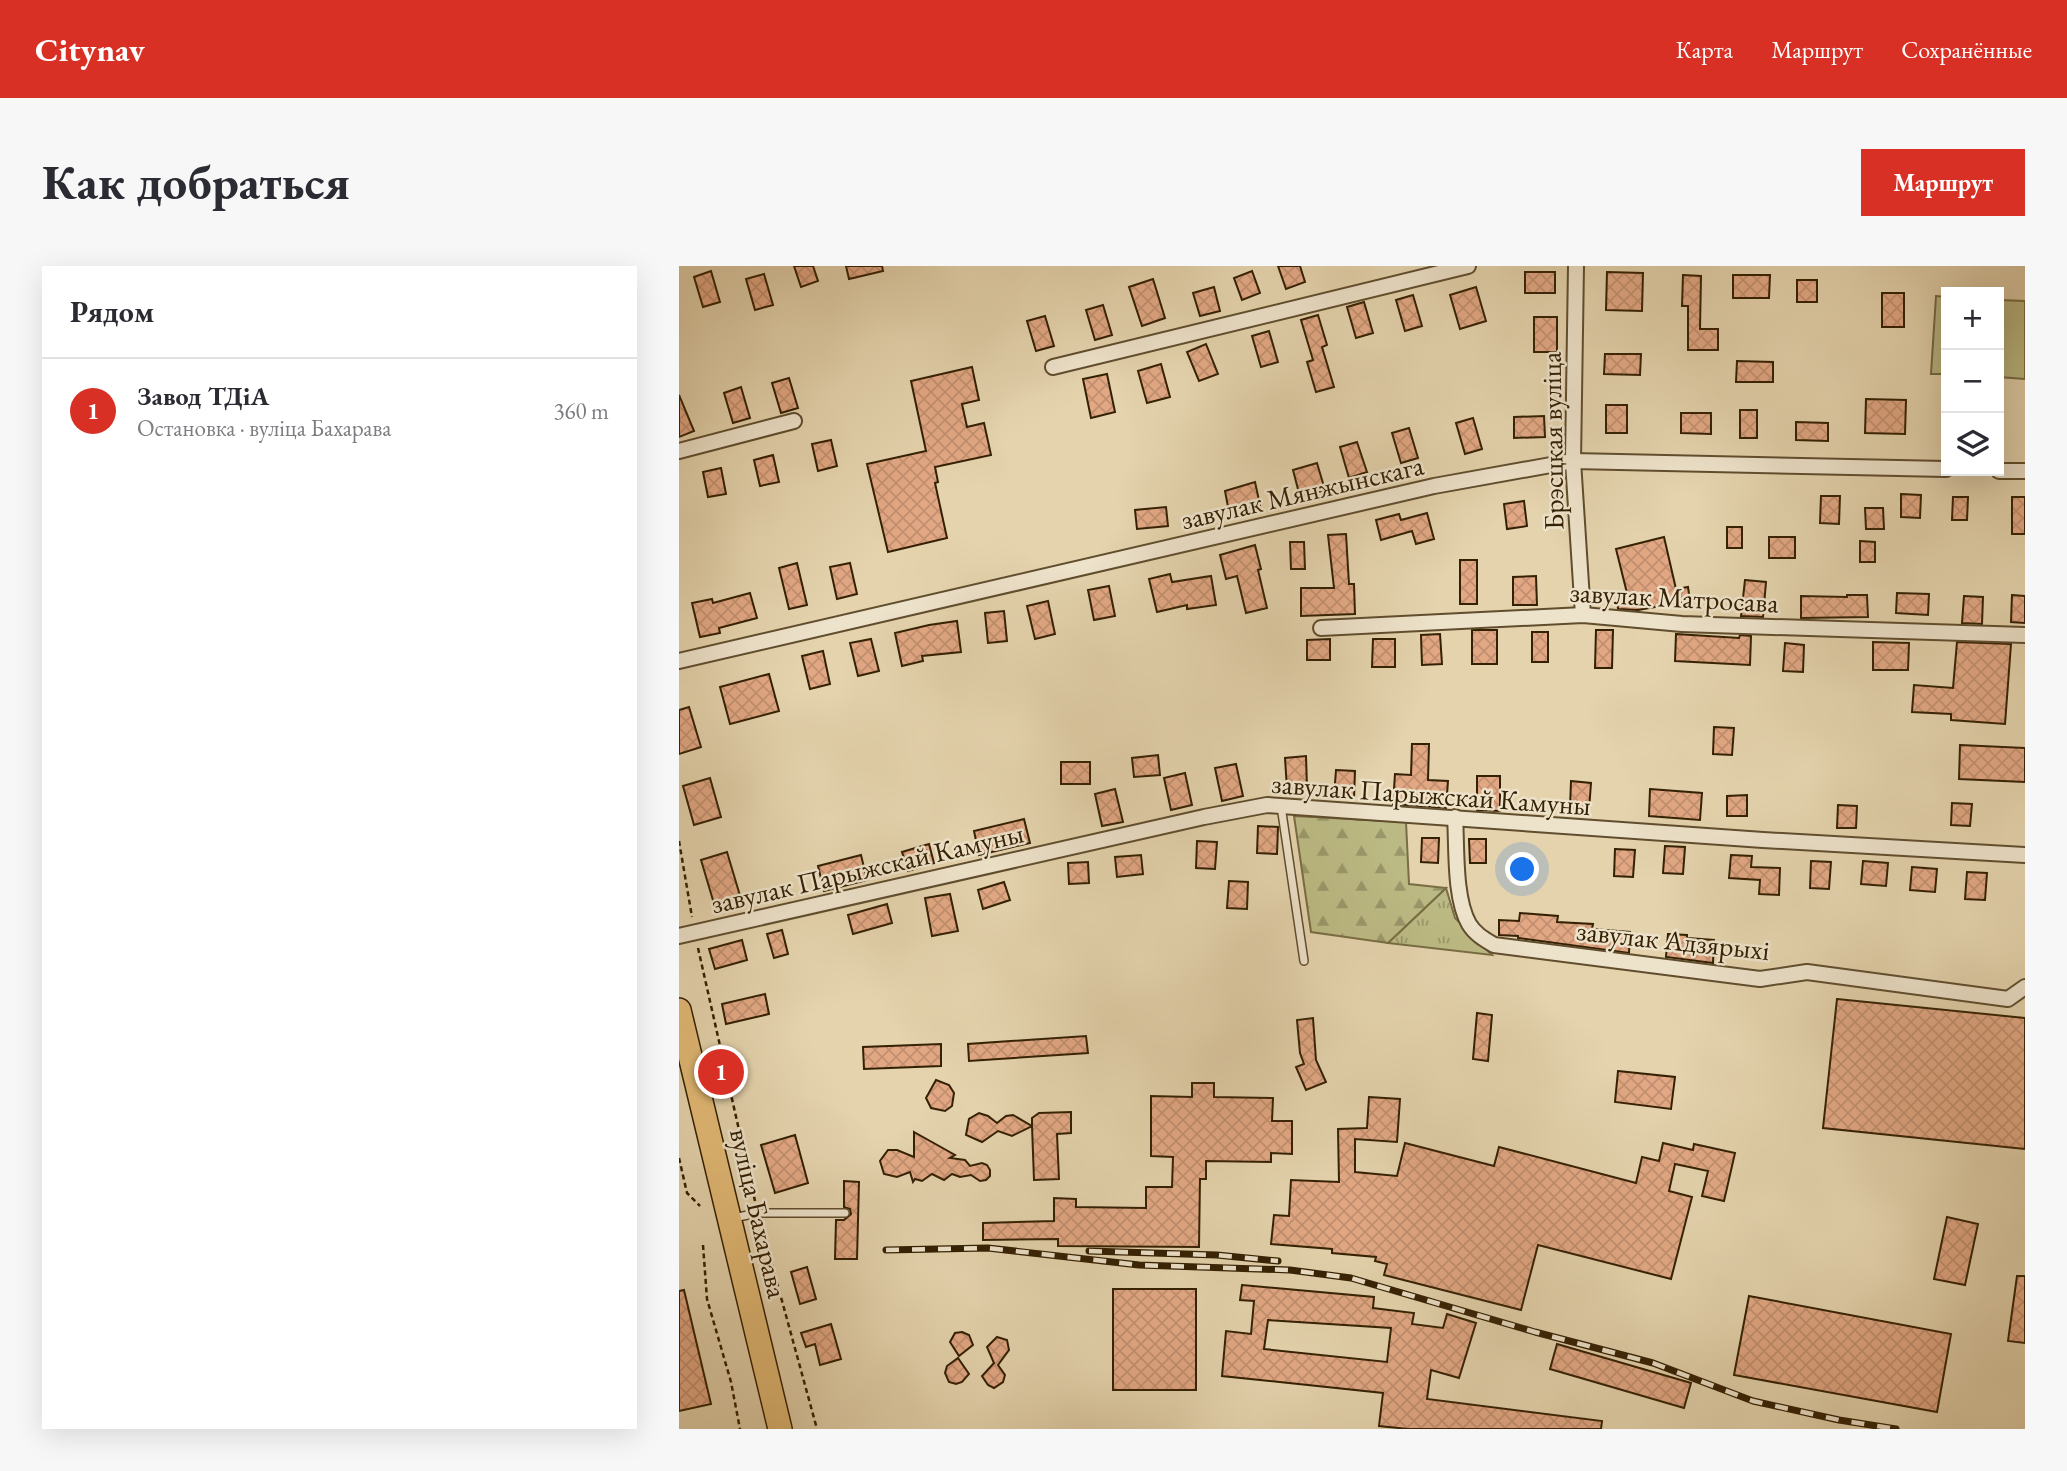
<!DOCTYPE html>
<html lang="ru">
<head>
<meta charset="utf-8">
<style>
  body { margin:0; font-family:"EB Garamond",serif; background:#f7f7f7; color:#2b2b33 }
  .controls { position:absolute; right:21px; top:21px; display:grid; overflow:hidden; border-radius:0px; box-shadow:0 7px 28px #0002 }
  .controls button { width:63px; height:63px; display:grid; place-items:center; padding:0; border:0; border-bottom:2px solid #e1e1e2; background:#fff; color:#2b2b33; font:35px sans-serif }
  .you { position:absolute; left:844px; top:604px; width:24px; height:24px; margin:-18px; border:5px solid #fff; border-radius:50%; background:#1a73e8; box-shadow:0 0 0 10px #1a73e833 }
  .badge { display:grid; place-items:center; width:46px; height:46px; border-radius:50%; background:#d93025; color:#fff; font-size:23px; font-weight:700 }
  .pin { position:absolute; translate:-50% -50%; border:4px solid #fff; box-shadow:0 2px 7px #0006 }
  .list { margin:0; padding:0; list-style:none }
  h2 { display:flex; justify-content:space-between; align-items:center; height:91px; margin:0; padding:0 28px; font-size:30px }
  h2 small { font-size:23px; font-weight:400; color:#7c7c81 }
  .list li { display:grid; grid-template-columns:46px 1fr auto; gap:21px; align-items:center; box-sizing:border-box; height:105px; padding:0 28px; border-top:2px solid #e1e1e2 }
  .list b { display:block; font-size:26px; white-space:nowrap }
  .list p { margin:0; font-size:23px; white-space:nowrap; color:#7c7c81 }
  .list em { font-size:23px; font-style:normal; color:#7c7c81 }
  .icon { flex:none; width:38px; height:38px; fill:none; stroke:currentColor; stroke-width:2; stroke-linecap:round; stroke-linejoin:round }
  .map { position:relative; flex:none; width:1346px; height:1163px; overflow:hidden; border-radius:0px }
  header { display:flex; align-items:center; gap:42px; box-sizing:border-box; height:98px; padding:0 35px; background:#d93025; color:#fff }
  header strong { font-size:33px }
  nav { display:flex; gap:38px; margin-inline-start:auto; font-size:24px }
  .intro { display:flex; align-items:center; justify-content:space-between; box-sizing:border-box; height:168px; padding:0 42px }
  h1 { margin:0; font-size:49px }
  .button { padding:18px 32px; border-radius:0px; background:#d93025; color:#fff; font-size:24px; font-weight:700 }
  main { display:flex; gap:42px; padding:0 42px }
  aside { flex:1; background:#fff; border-radius:0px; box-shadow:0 7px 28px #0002 }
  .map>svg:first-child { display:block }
  .grass { fill:url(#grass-tufts); stroke:#786d44; stroke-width:2 }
  .forest { fill:url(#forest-firs); stroke:#786d44; stroke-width:2 }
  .garden { fill:#bcba84; stroke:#786d44; stroke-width:2 }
  .building { fill:url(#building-cross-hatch); stroke:#342003; stroke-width:2; fill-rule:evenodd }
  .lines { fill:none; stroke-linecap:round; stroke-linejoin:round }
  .lane-casing { stroke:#604d2e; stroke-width:10 }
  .street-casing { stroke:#604d2e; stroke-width:18 }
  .primary-casing { stroke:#342003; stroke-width:26 }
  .path { stroke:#342003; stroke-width:2.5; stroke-dasharray:5 3.5; stroke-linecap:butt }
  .lane { stroke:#ede2ca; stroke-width:7 }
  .street { stroke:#ede2ca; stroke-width:14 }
  .primary { stroke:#e2ba76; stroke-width:23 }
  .rail-casing { stroke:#342003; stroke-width:7 }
  .rail { stroke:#ede2ca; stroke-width:4.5; stroke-dasharray:13; stroke-linecap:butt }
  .labels { text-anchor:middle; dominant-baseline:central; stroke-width:5; stroke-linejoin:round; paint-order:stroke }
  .street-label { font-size:28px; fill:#342003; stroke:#ede2ca }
</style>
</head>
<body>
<header>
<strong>Citynav</strong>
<nav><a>Карта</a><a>Маршрут</a><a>Сохранённые</a></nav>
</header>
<div class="intro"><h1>Как добраться</h1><a class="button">Маршрут</a></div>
<main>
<aside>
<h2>Рядом<small></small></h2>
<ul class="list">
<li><span class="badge">1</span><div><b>Завод ТДіА</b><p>Остановка · вуліца Бахарава</p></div><em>360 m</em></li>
</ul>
</aside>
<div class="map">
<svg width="1346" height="1163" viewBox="0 0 1346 1163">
  <defs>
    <pattern id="grass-tufts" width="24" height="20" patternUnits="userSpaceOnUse" patternTransform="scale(1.75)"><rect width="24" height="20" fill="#bcba84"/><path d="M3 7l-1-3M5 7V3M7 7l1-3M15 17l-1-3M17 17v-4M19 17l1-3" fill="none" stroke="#9a976a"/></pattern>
    <pattern id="forest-firs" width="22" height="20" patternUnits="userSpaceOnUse" patternTransform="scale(1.75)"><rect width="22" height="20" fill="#bcba84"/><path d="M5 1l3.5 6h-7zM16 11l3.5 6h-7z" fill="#9a976a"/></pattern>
    <pattern id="building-cross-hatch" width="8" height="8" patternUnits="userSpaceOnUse" patternTransform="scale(1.75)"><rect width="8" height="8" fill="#e2a884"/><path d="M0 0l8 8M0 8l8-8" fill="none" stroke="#c29070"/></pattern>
  </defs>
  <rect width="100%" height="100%" fill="#e4d3ad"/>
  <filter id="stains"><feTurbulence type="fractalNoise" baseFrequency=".00286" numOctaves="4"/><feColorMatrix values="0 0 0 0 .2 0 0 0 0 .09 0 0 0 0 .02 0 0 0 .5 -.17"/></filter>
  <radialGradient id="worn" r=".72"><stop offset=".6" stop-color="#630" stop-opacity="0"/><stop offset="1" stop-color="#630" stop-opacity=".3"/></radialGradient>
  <!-- grass -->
  <path class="grass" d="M767,622L776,652L813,689L709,677Z"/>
  <!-- forest -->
  <path class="forest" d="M615,550L727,556L730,618L767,622L709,677L632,666Z"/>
  <!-- garden -->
  <g class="garden">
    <path d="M1257,30L1267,31V108H1252Z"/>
    <path d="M1320,34L1346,35V113L1320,111Z"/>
  </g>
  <!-- building -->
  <g class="building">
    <path d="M115,0H134L139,15L122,21Z"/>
    <path d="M167,0H203L204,5L170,13Z"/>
    <path d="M599,0H621L626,16L607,23Z"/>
    <path d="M32,5L41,36L24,41L15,11Z"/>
    <path d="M573,5L581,27L563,34L555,12Z"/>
    <rect x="846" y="6" width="30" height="21"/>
    <path d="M928,6L964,7L963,45L927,44Z"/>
    <path d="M85,8L94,39L76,44L67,13Z"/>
    <path d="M1004,9L1022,10L1021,63H1039V84H1009V40H1003Z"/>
    <path d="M1054,9H1091L1090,32H1054Z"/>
    <path d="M474,13L486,52L463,60L450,21Z"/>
    <rect x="1118" y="14" width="20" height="22"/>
    <path d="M535,21L541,45L521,50L514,27Z"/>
    <path d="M797,21L807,55L781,63L771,29Z"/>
    <rect x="1203" y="27" width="22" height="34"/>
    <path d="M734,29L743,60L726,65L717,34Z"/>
    <path d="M685,36L694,67L677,72L668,41Z"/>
    <path d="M424,39L433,69L416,74L407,44Z"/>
    <path d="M639,49L648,79L643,81L655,121L637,126L628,96L634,94L622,54Z"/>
    <path d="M366,50L375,80L357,85L348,55Z"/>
    <rect x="855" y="51" width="23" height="35"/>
    <path d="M590,65L599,96L582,101L573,70Z"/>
    <path d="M527,78L539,108L520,115L508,86Z"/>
    <path d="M926,88H962L961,109L925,108Z"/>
    <path d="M1058,95L1094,96V116H1057Z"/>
    <path d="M482,98L491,131L468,137L459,105Z"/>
    <path d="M293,101L300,134L283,138L288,161L305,157L312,189L256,201L259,216L256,217L268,272L209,286L188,198L247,185L232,115Z"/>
    <path d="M428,108L436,146L412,152L404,113Z"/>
    <path d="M110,112L119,142L102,147L93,117Z"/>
    <path d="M62,121L71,152L54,157L45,127Z"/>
    <path d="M0,129L15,165L0,171Z"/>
    <path d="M1187,133L1227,134L1226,168L1186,167Z"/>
    <rect x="927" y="139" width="21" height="28"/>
    <rect x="1061" y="144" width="17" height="28"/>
    <path d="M1002,147H1032V168L1002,167Z"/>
    <path d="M865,150L866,171L835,172V151Z"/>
    <path d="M794,152L803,183L786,188L777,157Z"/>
    <path d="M1117,156L1149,157V175L1117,174Z"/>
    <path d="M730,162L739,192L722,197L713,167Z"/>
    <path d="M152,174L158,200L139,205L133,178Z"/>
    <path d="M678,176L688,206L670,212L661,181Z"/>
    <path d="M94,189L100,216L81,220L75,194Z"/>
    <path d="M638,197L646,224L621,231L614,204Z"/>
    <path d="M42,202L47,228L29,231L24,206Z"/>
    <path d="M576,216L581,239L550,246L546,225Z"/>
    <path d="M1222,228L1242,229L1241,252L1222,251Z"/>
    <path d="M1142,230H1161L1160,258L1141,257Z"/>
    <path d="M1274,231H1289L1288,254H1273Z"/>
    <rect x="1333" y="231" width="13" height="37"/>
    <path d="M845,235L848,260L828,263L825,238Z"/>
    <path d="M487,241L489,260L458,263L456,244Z"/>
    <path d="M1186,242H1204L1205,263H1187Z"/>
    <path d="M748,247L755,273L737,278L733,265L702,274L697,254L720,248L722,254Z"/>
    <rect x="1048" y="261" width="15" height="21"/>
    <path d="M667,268L670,318H675L676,348L622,350V322H655L649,269Z"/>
    <path d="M985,271L997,323L1009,321L1011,335L959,344L939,343L938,333L949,331L937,283Z"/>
    <rect x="1090" y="271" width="26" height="21"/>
    <path d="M1181,275L1196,276V296H1181Z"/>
    <path d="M611,276H625L626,303H612Z"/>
    <path d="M576,279L582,303L579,304L588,342L567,347L558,310L547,313L541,289Z"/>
    <rect x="781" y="294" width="17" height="44"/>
    <path d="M118,297L128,339L110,343L100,302Z"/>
    <path d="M171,297L178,328L158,333L151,301Z"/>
    <path d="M491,308L493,316L532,310L537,339L508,343V339L478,346L470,313Z"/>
    <path d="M857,310L858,339H834V311Z"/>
    <path d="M1066,314L1087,316L1084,351L1062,350Z"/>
    <path d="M430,320L436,350L415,354L409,324Z"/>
    <path d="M71,327L78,352L40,362L41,367L21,371L13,337L33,333L34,337Z"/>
    <path d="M1218,327L1250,328L1249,349L1217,347Z"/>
    <path d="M1168,329H1188L1189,351L1122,352V330L1168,331Z"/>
    <path d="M1333,329L1346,330V357L1332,356Z"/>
    <path d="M1285,330L1304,331L1303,358L1283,357Z"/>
    <path d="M369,335L376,368L356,373L348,340Z"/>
    <path d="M325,345L328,375L309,377L306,347Z"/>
    <path d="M278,355L282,386L243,390L244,395L223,400L216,367L250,359Z"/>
    <rect x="793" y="364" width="25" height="34"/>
    <path d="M917,364H934L933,402H916Z"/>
    <rect x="853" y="366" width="16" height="30"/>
    <path d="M761,368L763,398L743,399L742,369Z"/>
    <path d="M997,368L1060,372L1061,369L1072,370L1071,399L996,395Z"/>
    <path d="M192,373L200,405L179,410L171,377Z"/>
    <path d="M651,373V394H628V374Z"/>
    <path d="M694,373H716V401H693Z"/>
    <path d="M1194,376L1230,377L1229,404H1194Z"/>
    <path d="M1278,376L1332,378L1326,458L1272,454V448L1233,446L1235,419L1274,422Z"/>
    <path d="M1106,377L1125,379L1124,406L1104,405Z"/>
    <path d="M144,385L151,418L131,423L123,390Z"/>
    <path d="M90,408L100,445L51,458L41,421Z"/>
    <path d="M10,441L22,481L0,488V444Z"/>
    <path d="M1035,461L1055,462L1053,489L1034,488Z"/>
    <path d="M733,478H750L749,514L769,515L767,542L714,538L716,508L732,509Z"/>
    <path d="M1281,479L1346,482V516L1280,513Z"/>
    <path d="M479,489L481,509L455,511L453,492Z"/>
    <path d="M627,490L628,522L608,523L606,492Z"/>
    <rect x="382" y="496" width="29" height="22"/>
    <path d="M557,498L564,530L543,535L536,502Z"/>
    <path d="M657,504L676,505L675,532L655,531Z"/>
    <path d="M506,507L513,539L492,544L485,512Z"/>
    <path d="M798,510H821V545L798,544Z"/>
    <path d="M31,512L42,551L15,559L4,520Z"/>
    <path d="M892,515L912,517L910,544L891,542Z"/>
    <path d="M436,523L444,556L423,560L416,528Z"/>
    <path d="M971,523L1023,527L1021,554L970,550Z"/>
    <path d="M1068,529V550H1048V530Z"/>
    <path d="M1273,537L1293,538L1291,560L1272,559Z"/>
    <path d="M1159,539L1178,540L1177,562H1158Z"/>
    <path d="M345,553L351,577L300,589L295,565Z"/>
    <path d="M579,560L599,561L598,588L578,587Z"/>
    <path d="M743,572H760L759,597L742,596Z"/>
    <path d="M790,573H807V597H791Z"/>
    <path d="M518,575L538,576L536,603L517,602Z"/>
    <path d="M250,578L255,597L229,605L223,586Z"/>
    <path d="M986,580L1006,581L1004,608L984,607Z"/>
    <path d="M936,583L956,584L954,611L935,610Z"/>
    <path d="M48,586L62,633L36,641L22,594Z"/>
    <path d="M182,589L188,614L145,625L139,600Z"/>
    <path d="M462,589L464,608L438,611L436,591Z"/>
    <path d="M1052,589L1073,590L1072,601L1101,602L1100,629L1080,628L1081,614L1050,612Z"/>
    <path d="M1132,595L1152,596L1150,623L1131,622Z"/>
    <path d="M1184,595L1209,597L1207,620L1182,618Z"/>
    <path d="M409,596L410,617L390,618L389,597Z"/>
    <path d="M1233,601L1258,603L1256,626L1231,624Z"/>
    <path d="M1288,606L1308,607L1306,634L1286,633Z"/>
    <path d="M550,615L569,616L568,643L548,642Z"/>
    <path d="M325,616L331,634L304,643L299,624Z"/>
    <path d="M271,628L279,665L253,670L246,632Z"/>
    <path d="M208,638L213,657L174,668L169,649Z"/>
    <path d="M841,647L879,650L878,656L914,658L913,663L951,666L950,687L839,672V670L820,669V654L840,655Z"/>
    <path d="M103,664L109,688L95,692L88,668Z"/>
    <path d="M989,668L1008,669V672L1035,674L1034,697L987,691Z"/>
    <path d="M63,674L68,694L36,703L30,683Z"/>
    <path d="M86,728L90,748L47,758L43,738Z"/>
    <path d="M1158,733L1346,752V883L1144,862Z"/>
    <path d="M798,747L813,749L809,795L794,793Z"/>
    <path d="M634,752L637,794L647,816L627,824L617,801L625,798L621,787L618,754Z"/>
    <path d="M407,770L409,787L290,795L289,778Z"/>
    <path d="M262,778V800L185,803L184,781Z"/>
    <path d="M939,805L996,811L992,843L936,836Z"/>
    <path d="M257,814L270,819L275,827L273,840L266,845L252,842L247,832Z"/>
    <path d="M513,817H535V831L594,832L593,855H613V888L592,887V896L527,895V913H521L520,981L379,980V973L304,974V957L375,955V932L397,933V941L467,942V921H493L494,891L472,890V830L513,831Z"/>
    <path d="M690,831L721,833L718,876L676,873V906L718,910L726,877L815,900L820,881L957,917L963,891L980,895L984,877L1014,884L1015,878L1056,887L1045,935L1023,930L1029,905L996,898L990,925L1013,931L992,1013L859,979L842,1044L705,1009L708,998L696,995L697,991L653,987V983L592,978L595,949L610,950L612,914L660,916L659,863L688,862Z"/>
    <path d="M392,846V867L378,868L380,913L355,914L353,860L333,870L319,865L303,876L287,869L290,853L300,847L309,850L318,857L327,850L334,849L353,860V852L360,847Z"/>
    <path d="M235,866L276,889L271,892L286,894L291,900L303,897L308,899L311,904V910L307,914L301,915L292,909L281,911L273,908L265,914L253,908L243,915L236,913L234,916L231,906L218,911L205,908L201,895L209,884H218L235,891Z"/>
    <path d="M116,869L129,917L96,927L82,879Z"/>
    <path d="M165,915L180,916L178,993H156L157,954H165L172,948L171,943L165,941Z"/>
    <path d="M1268,951L1299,958L1286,1019L1255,1013Z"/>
    <path d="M128,1001L137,1033L121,1038L112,1006Z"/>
    <path d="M1338,1010H1346V1077L1329,1075Z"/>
    <path d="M563,1019L695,1031L694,1042L735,1047L733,1058L764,1062L768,1048L797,1057L780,1112L752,1104L748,1133L923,1155L922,1163H729L700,1160L704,1127L543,1110L547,1065L572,1068L575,1035L561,1034ZM589,1054L712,1062L708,1096L585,1083Z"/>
    <rect x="434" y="1023" width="83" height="101"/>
    <path d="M5,1024L32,1138L0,1145V1025Z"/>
    <path d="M1070,1030L1272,1068L1258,1146L1055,1109Z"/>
    <path d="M152,1058L162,1093L141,1099L136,1078L127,1081L122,1067Z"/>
    <path d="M283,1066L290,1069L294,1079L280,1090L271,1076L276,1067Z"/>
    <path d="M318,1071L328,1074L330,1084L319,1099L326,1109L324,1116L315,1122L309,1119L303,1110L315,1097L308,1081Z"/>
    <path d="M878,1078L1012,1117L1005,1142L871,1103Z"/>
    <path d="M279,1092L290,1108L283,1116L277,1118L270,1116L266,1107L268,1100Z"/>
  </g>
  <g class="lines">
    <defs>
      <g id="lane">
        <path d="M602,540L625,695"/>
        <path d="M54,952L79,947H166"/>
      </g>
      <g id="street">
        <path d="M897,0L894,195L904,349"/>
        <path d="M374,101L789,0"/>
        <path d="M0,185L115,155"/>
        <path d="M1320,205H1346"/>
        <path d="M642,362L904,349L1003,358L1346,369"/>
        <path d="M0,395L755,220L894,195L1267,203"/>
        <path d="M776,551C778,581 775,632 790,658C796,668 805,673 815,679L1081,713L1128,706L1329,733L1346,721"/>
        <path d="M0,670L525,551L588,539L1084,574L1346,589"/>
      </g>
      <path id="primary" d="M0,744L101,1163"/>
    </defs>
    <!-- lane casing -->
    <use href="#lane" class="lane-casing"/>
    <!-- street casing -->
    <use href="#street" class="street-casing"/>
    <!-- primary casing -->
    <use href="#primary" class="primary-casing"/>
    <!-- path -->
    <g class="path">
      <path d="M0,575L13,651"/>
      <path d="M19,682L76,935"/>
      <path d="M0,892L8,927L21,940"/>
      <path d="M82,958L138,1163"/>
      <path d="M24,979L28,1033L52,1116L61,1163"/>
    </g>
    <!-- lane -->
    <use href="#lane" class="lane"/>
    <!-- street -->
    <use href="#street" class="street"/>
    <!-- primary -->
    <use href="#primary" class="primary"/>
    <defs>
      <g id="rail">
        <path d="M207,984L309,982L460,999L611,1004L672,1012L856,1066L974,1097L1074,1135L1160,1154L1217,1163"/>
        <path d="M410,985L538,989L599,995"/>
      </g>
    </defs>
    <!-- rail casing -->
    <use href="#rail" class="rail-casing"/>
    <!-- rail -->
    <use href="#rail" class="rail"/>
  </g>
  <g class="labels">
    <!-- street labels -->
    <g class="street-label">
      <text transform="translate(873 175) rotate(-91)">Брэсцкая вуліца</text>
      <text transform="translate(623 226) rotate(-13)">завулак Мянжынскага</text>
      <text transform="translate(995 331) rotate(3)">завулак Матросава</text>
      <text transform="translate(752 528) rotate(4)">завулак Парыжскай Камуны</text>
      <text transform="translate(188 602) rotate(-13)">завулак Парыжскай Камуны</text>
      <text transform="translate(994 674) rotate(6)">завулак Адзярыхі</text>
      <text transform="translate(80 947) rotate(77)">вуліца Бахарава</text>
    </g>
  </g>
  <rect width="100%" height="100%" filter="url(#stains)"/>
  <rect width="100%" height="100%" fill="url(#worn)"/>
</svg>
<div class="controls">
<button>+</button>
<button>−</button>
<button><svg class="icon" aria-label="layers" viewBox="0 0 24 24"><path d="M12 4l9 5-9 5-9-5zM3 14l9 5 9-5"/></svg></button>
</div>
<div class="you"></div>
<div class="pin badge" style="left:42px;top:806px">1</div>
</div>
</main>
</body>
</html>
